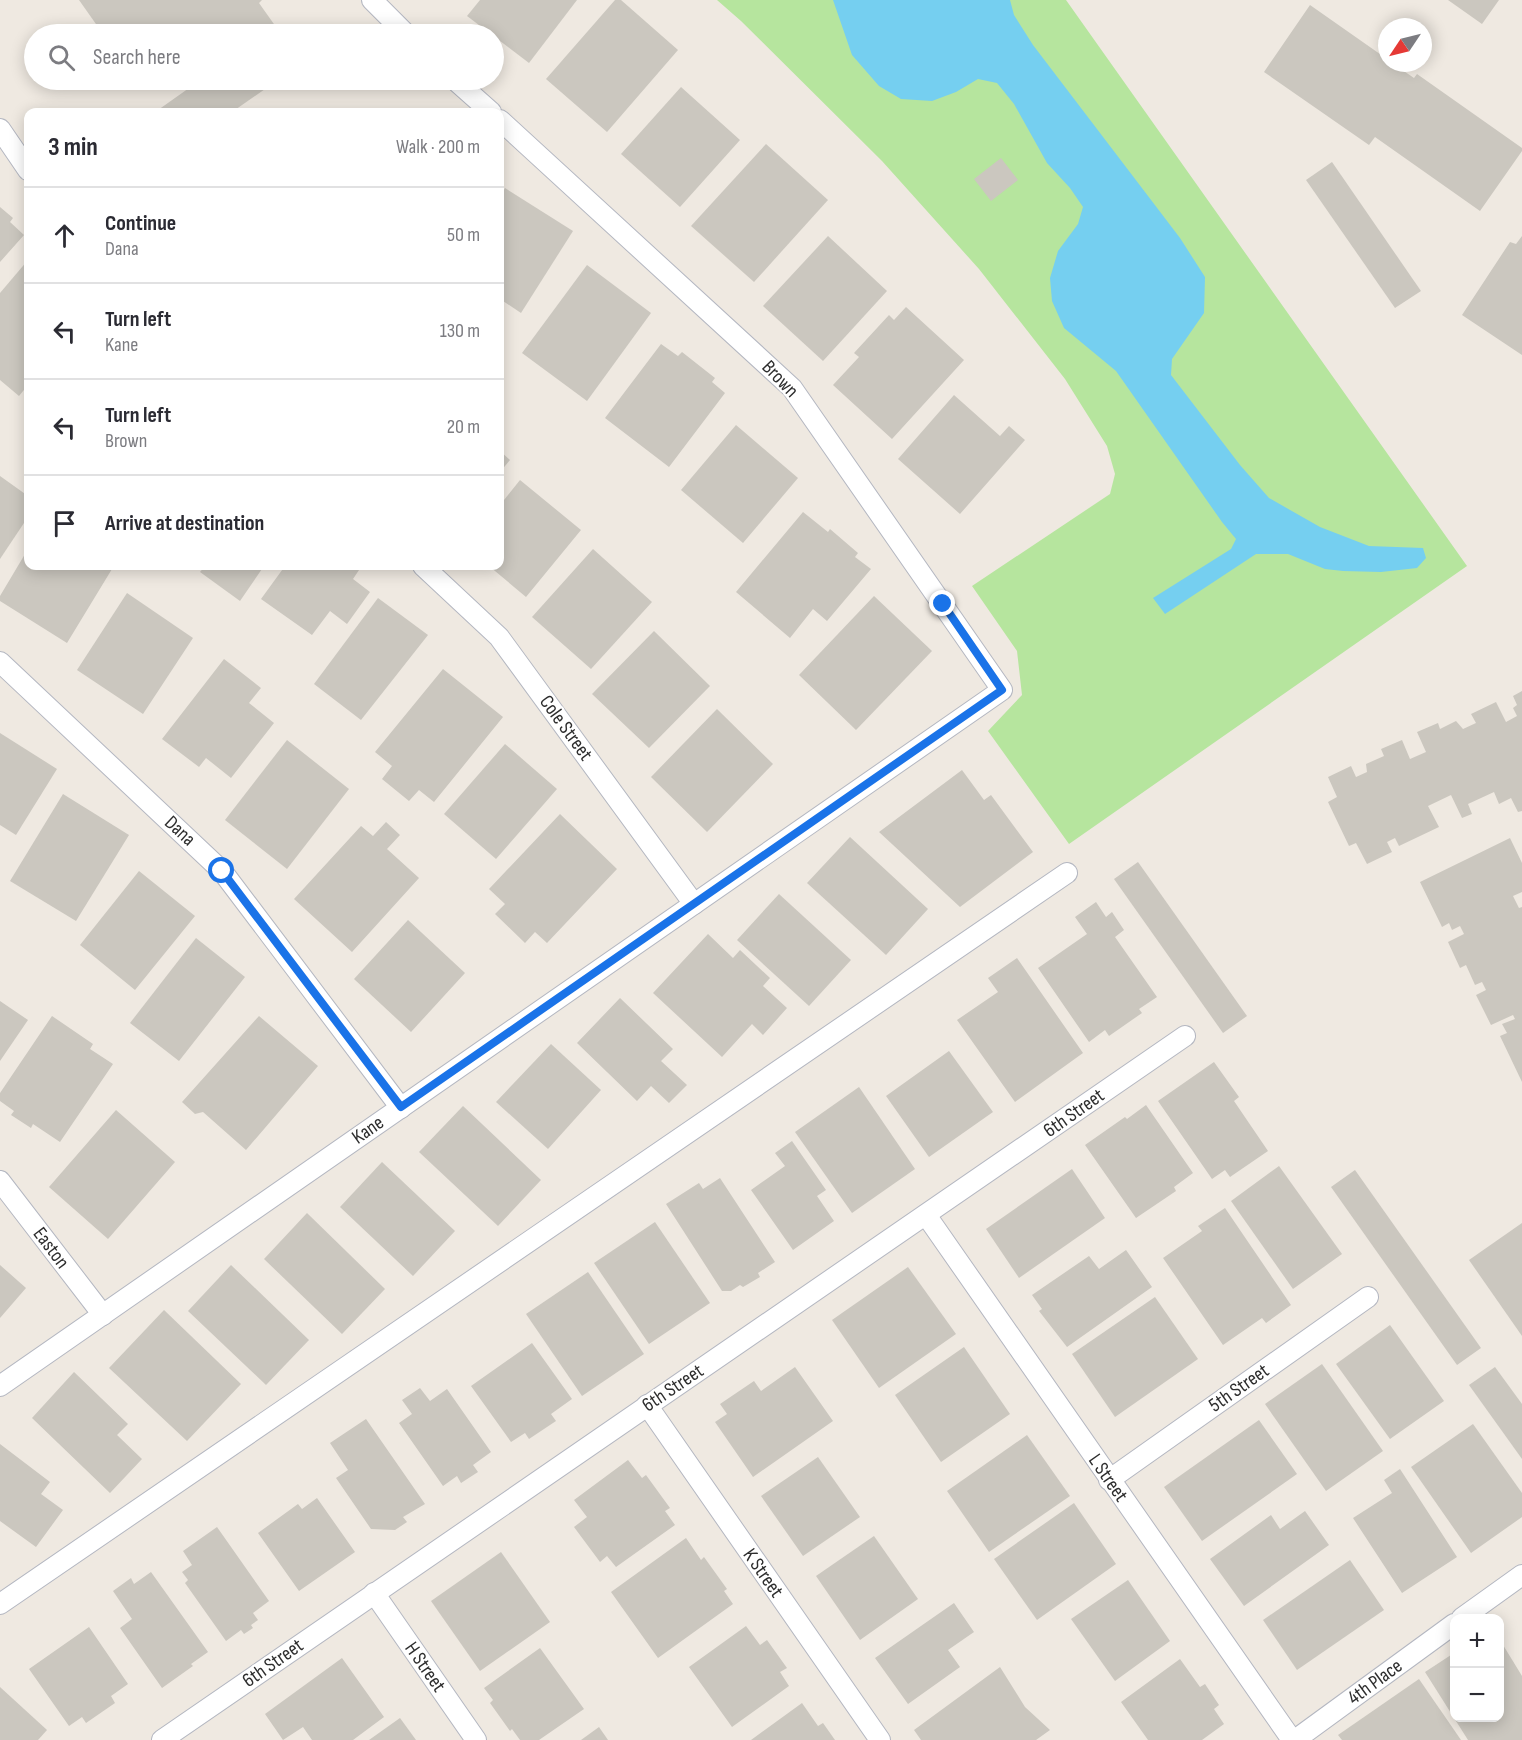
<!DOCTYPE html>
<html lang="en">
<head>
<meta charset="utf-8">
<style>
  body { margin:0; font-family:"Sofia Sans Condensed",sans-serif; background:#f7f7f7; color:#2b2b33 }
  .controls { position:absolute; right:18px; bottom:18px; display:grid; overflow:hidden; border-radius:12px; box-shadow:0 3px 15px #0003 }
  .controls button { width:54px; height:54px; display:grid; place-items:center; padding:0; border:0; border-bottom:2px solid #e1e1e2; background:#fff; color:#2b2b33; font:30px sans-serif }
  .compass { position:absolute; left:1378px; top:18px; width:54px; height:54px; border-radius:50%; background:#fff; box-shadow:0 3px 15px #0003; rotate:235deg }
  .stop { position:absolute; width:18px; height:18px; margin:-14px; border:4px solid #1a73e8; border-radius:50%; background:#fff }
  .stop.end { background:#1a73e8; border-color:#fff; box-shadow:0 2px 6px #0008 }
  .list { margin:0; padding:0; list-style:none }
  h2 { display:flex; justify-content:space-between; align-items:center; height:78px; margin:0; padding:0 24px; font-size:26px }
  h2 small { font-size:20px; font-weight:400; color:#7c7c81 }
  .list li { display:grid; grid-template-columns:39px 1fr auto; gap:18px; align-items:center; box-sizing:border-box; height:96px; padding:0 24px; border-top:2px solid #e1e1e2 }
  .list b { display:block; font-size:22px; white-space:nowrap }
  .list p { margin:0; font-size:20px; white-space:nowrap; color:#7c7c81 }
  .list em { font-size:20px; font-style:normal; color:#7c7c81 }
  .icon { flex:none; width:33px; height:33px; fill:none; stroke:currentColor; stroke-width:2; stroke-linecap:round; stroke-linejoin:round }
  .map { position:relative; flex:none; width:1522px; height:1740px; overflow:hidden }
  .search { position:absolute; background:#fff; box-shadow:0 3px 15px #0003; left:24px; top:24px; width:480px; height:66px; display:flex; align-items:center; gap:15px; box-sizing:border-box; padding:0 21px; border-radius:33px; color:#7c7c81; font-size:22px }
  .panel { position:absolute; background:#fff; box-shadow:0 3px 15px #0003; left:24px; top:108px; width:480px; height:462px; border-radius:12px }
  .map>svg:first-child { display:block }
  .green { fill:#b6e59e }
  .water { fill:#75cff0 }
  .building { fill:#cbc7bf }
  .lines { fill:none; stroke-linecap:round; stroke-linejoin:round }
  .service-casing { stroke:#b4b7c1; stroke-width:22 }
  .service { stroke:#fff; stroke-width:20 }
  .route { stroke:#1a73e8; stroke-width:8 }
  .labels { text-anchor:middle; dominant-baseline:central; stroke-width:4.5; stroke-linejoin:round; paint-order:stroke }
  .street-label { font-size:20px; fill:#2e2e2e; stroke:#fff }
</style>
</head>
<body>
<div class="map">
<svg width="1522" height="1740" viewBox="0 0 1522 1740">
  <rect width="100%" height="100%" fill="#efe9e1"/>
  <!-- green -->
  <path class="green" d="M717,0H1066L1467,566L1069,844L988,731L1022,695L1017,651L972,586L1110,494L1115,474L1107,446L1065,379L979,269L882,161L741,21Z"/>
  <!-- water -->
  <path class="water" d="M833,0H1010L1014,15L1033,45L1180,238L1205,277L1204,313L1172,359L1171,375L1240,465L1269,498L1320,527L1369,546L1423,548L1426,558L1417,568L1381,572L1343,571L1325,569L1288,554H1256L1165,614L1153,598L1231,549L1236,539L1222,522L1116,371L1064,328L1052,301L1050,278L1058,251L1078,224L1083,207L1070,188L1047,163L1014,104L997,83L978,79L956,92L932,101L901,99L879,86L852,55Z"/>
  <!-- building -->
  <g class="building">
    <path d="M79,0H262L259,3L281,34H103Z"/>
    <path d="M480,0H577L529,63L467,16Z"/>
    <path d="M615,0H621L678,50L607,132L546,79Z"/>
    <path d="M1448,0H1499L1482,24Z"/>
    <path d="M1310,5L1387,59V63H1392L1414,78L1417,74L1522,148V151L1480,211L1375,137L1369,145L1264,72Z"/>
    <path d="M136,80H153L142,88Z"/>
    <path d="M197,80H278L232,112H160L158,110L199,81Z"/>
    <path d="M681,87L740,140L680,207L621,154Z"/>
    <path d="M766,144L828,200L754,282L691,226Z"/>
    <path d="M1001,158L1018,180L991,201L974,179Z"/>
    <path d="M1332,162L1421,291L1395,308L1306,180Z"/>
    <path d="M505,188L573,231L521,313L500,299V197Z"/>
    <path d="M0,207L13,218L10,222L24,235L0,262Z"/>
    <path d="M828,236L887,291L823,361L763,306Z"/>
    <path d="M1522,236V355L1462,315L1510,242L1516,244Z"/>
    <path d="M28,260V385L19,396L0,380V293Z"/>
    <path d="M587,265L651,313L587,401L522,353Z"/>
    <path d="M906,307L964,360L892,439L833,385L859,357L854,353L889,315L894,320Z"/>
    <path d="M661,344L678,356L682,352L715,378L712,382L725,393L669,467L605,418Z"/>
    <path d="M954,395L1000,436L1009,426L1025,440L960,514L898,459Z"/>
    <path d="M736,425L798,478L743,543L681,490Z"/>
    <path d="M500,451L510,460L500,472Z"/>
    <path d="M0,476L28,496V517L0,559Z"/>
    <path d="M520,480L581,530L526,597L489,566H500V505Z"/>
    <path d="M803,512L828,532L830,529L858,553L855,557L871,569L827,621L813,609L790,638L736,592Z"/>
    <path d="M28,549V566H107L112,569L67,643L0,601V596Z"/>
    <path d="M593,549L652,602L591,669L532,617Z"/>
    <path d="M205,566H264L240,601L200,572Z"/>
    <path d="M285,566H359L361,567L353,579L370,592L347,624L330,611L312,635L261,599Z"/>
    <path d="M127,593L193,638L143,714L77,670Z"/>
    <path d="M874,596L932,651L856,730L799,675Z"/>
    <path d="M378,598L428,635L361,720L314,684Z"/>
    <path d="M654,631L710,686L649,748L592,694Z"/>
    <path d="M224,659L261,688L249,703L274,723L231,778L206,758L199,767L162,739Z"/>
    <path d="M443,669L503,717L434,802L419,790L409,801L382,779L392,766L375,752Z"/>
    <path d="M1522,691V811L1518,812L1511,798L1499,804L1494,792L1468,804L1472,814L1462,818L1451,795L1428,806L1439,827L1399,846L1395,838L1387,842L1392,852L1367,864L1356,843L1349,846L1328,802L1337,797L1328,777L1351,766L1356,777L1367,772L1366,764L1384,756L1381,749L1402,740L1410,759L1426,752L1417,732L1438,723L1440,729L1456,721L1463,729L1476,723L1471,714L1496,702L1506,722L1517,716L1513,708L1517,705L1513,696Z"/>
    <path d="M717,709L773,764L707,832L651,777Z"/>
    <path d="M0,733L57,769L16,835L0,825Z"/>
    <path d="M287,740L349,789L287,869L225,820Z"/>
    <path d="M505,744L557,789L496,859L444,814Z"/>
    <path d="M962,770L984,800L991,795L1033,852L960,907L879,832Z"/>
    <path d="M63,794L129,835L76,921L10,881Z"/>
    <path d="M560,814L617,869L547,943L535,932L525,943L495,914L505,904L489,889Z"/>
    <path d="M386,822L400,835L387,849L419,878L352,952L294,899L361,826L373,836Z"/>
    <path d="M850,837L928,909L886,955L807,883Z"/>
    <path d="M1510,838L1522,863V892L1513,896L1519,908L1522,907V1082L1500,1036L1507,1033L1502,1024L1515,1019L1513,1015L1491,1025L1476,995L1486,990L1482,982L1475,985L1466,965L1460,968L1448,942L1464,934L1460,926L1452,930L1449,923L1442,927L1420,882Z"/>
    <path d="M1138,862L1247,1016L1223,1033L1114,879Z"/>
    <path d="M139,871L195,916L135,990L80,945Z"/>
    <path d="M779,894L851,960L809,1006L737,940Z"/>
    <path d="M1096,902L1106,917L1112,912L1124,930L1115,937L1157,997L1139,1009L1142,1013L1109,1036L1105,1030L1089,1042L1038,968L1087,934L1075,917Z"/>
    <path d="M408,920L465,973L411,1032L354,979Z"/>
    <path d="M708,934L733,958L740,950L770,978L763,986L787,1008L763,1035L752,1024L722,1057L653,993Z"/>
    <path d="M196,938L245,977L179,1061L130,1023Z"/>
    <path d="M1017,958L1083,1053L1015,1102L957,1020L998,992L988,978Z"/>
    <path d="M620,998L673,1049L661,1061L687,1085L669,1103L651,1086L637,1101L577,1043Z"/>
    <path d="M0,1001L28,1020L0,1061Z"/>
    <path d="M52,1016L93,1044L90,1049L113,1064L60,1142L33,1124L31,1128L11,1115L14,1111L0,1101V1093Z"/>
    <path d="M259,1016L318,1066L246,1150L203,1112L195,1114L182,1102Z"/>
    <path d="M551,1044L601,1090L548,1149L496,1102Z"/>
    <path d="M949,1051L993,1112L929,1157L886,1096Z"/>
    <path d="M1214,1062L1239,1097L1234,1101L1268,1151L1230,1177L1225,1170L1212,1179L1158,1101Z"/>
    <path d="M859,1087L915,1169L852,1213L795,1132Z"/>
    <path d="M1146,1105L1193,1173L1174,1187L1176,1191L1136,1218L1085,1145L1125,1117L1127,1119Z"/>
    <path d="M463,1106L541,1180L498,1226L419,1152Z"/>
    <path d="M116,1110L175,1162L108,1239L49,1187Z"/>
    <path d="M792,1141L826,1190L817,1196L834,1221L793,1250L751,1190L785,1166L775,1153Z"/>
    <path d="M382,1162L455,1231L413,1276L340,1207Z"/>
    <path d="M1279,1166L1342,1254L1293,1289L1231,1201Z"/>
    <path d="M1072,1169L1105,1218L1019,1278L986,1229Z"/>
    <path d="M1355,1170L1481,1348L1457,1365L1331,1187Z"/>
    <path d="M720,1178L775,1262L758,1273L760,1277L743,1287L740,1285L731,1291H722L666,1204L699,1183L703,1189Z"/>
    <path d="M1225,1208L1291,1305L1266,1323L1262,1318L1223,1345L1163,1258L1202,1231L1198,1226Z"/>
    <path d="M307,1213L385,1289L342,1334L264,1259Z"/>
    <path d="M655,1222L710,1303L649,1344L594,1263Z"/>
    <path d="M1522,1223V1336L1469,1260Z"/>
    <path d="M1126,1250L1152,1287L1067,1347L1039,1311L1042,1309L1032,1295L1089,1256L1099,1269Z"/>
    <path d="M0,1265L26,1288L0,1318Z"/>
    <path d="M231,1265L309,1340L266,1385L188,1311Z"/>
    <path d="M908,1267L956,1334L879,1388L832,1320Z"/>
    <path d="M588,1272L644,1354L582,1396L526,1314Z"/>
    <path d="M1155,1297L1198,1359L1115,1417L1072,1354Z"/>
    <path d="M164,1310L241,1384L187,1441L109,1368Z"/>
    <path d="M1390,1325L1444,1401L1390,1439L1336,1364Z"/>
    <path d="M532,1343L572,1399L551,1414L556,1421L529,1439L525,1433L511,1442L471,1386Z"/>
    <path d="M964,1347L1010,1414L941,1462L895,1395Z"/>
    <path d="M1322,1364L1383,1451L1326,1491L1265,1404Z"/>
    <path d="M795,1367L833,1421L753,1477L715,1422L727,1414L720,1404L754,1381L761,1391Z"/>
    <path d="M1495,1367L1522,1404V1459L1469,1385Z"/>
    <path d="M74,1372L128,1424L117,1435L142,1459L110,1493L32,1418Z"/>
    <path d="M420,1388L430,1401L447,1389L491,1452L473,1465L478,1472L461,1483L457,1476L443,1486L399,1423L412,1414L402,1400Z"/>
    <path d="M366,1419L425,1504L403,1517L407,1522L395,1530L371,1529L336,1478L348,1470L330,1443Z"/>
    <path d="M1259,1420L1297,1474L1202,1541L1164,1487Z"/>
    <path d="M1473,1424L1522,1493V1517L1471,1553L1411,1467Z"/>
    <path d="M1027,1435L1070,1496L989,1552L947,1491Z"/>
    <path d="M0,1444L50,1482L41,1494L63,1510L36,1547L0,1521Z"/>
    <path d="M818,1457L860,1517L803,1556L761,1496Z"/>
    <path d="M628,1460L642,1478L646,1475L670,1508L665,1511L675,1525L616,1567L607,1556L600,1562L574,1527L587,1517L574,1500Z"/>
    <path d="M1400,1469L1457,1557L1402,1593L1353,1518L1392,1493L1384,1480Z"/>
    <path d="M317,1498L355,1552L299,1591L258,1533L298,1504L302,1509Z"/>
    <path d="M1074,1503L1116,1564L1037,1620L994,1559Z"/>
    <path d="M1305,1511L1329,1545L1244,1606L1210,1559L1271,1515L1280,1529Z"/>
    <path d="M217,1527L269,1601L253,1613L258,1620L251,1625L253,1628L244,1634L241,1630L226,1641L185,1583L188,1580L182,1572L192,1565L183,1551Z"/>
    <path d="M874,1536L918,1599L860,1640L816,1576Z"/>
    <path d="M686,1538L701,1560L704,1557L727,1589L724,1591L733,1604L658,1658L611,1592Z"/>
    <path d="M501,1552L550,1622L480,1671L431,1601Z"/>
    <path d="M1350,1560L1384,1610L1297,1670L1263,1620Z"/>
    <path d="M151,1572L208,1652L191,1664L193,1666L162,1688L120,1628L132,1619L113,1591L131,1578L134,1584Z"/>
    <path d="M1128,1580L1170,1641L1115,1681L1071,1619Z"/>
    <path d="M954,1603L974,1632L948,1650L960,1667L908,1704L875,1658Z"/>
    <path d="M746,1626L760,1645L767,1640L787,1668L780,1672L789,1686L732,1727L689,1667Z"/>
    <path d="M89,1627L128,1684L111,1696L115,1703L86,1723L82,1717L69,1726L29,1669Z"/>
    <path d="M1500,1640L1522,1676V1740H1468L1425,1672L1454,1653V1718H1500Z"/>
    <path d="M540,1648L584,1709L539,1740H520L512,1729L510,1731L490,1703L493,1700L484,1688Z"/>
    <path d="M342,1658L384,1717L353,1740H312L303,1727L283,1740L265,1714Z"/>
    <path d="M1180,1659L1200,1687L1205,1684L1219,1705L1214,1709L1224,1724L1202,1740H1148L1121,1702Z"/>
    <path d="M1000,1667L1025,1707L1050,1730L1036,1740H921L914,1730Z"/>
    <path d="M1419,1679L1461,1740H1342L1338,1735Z"/>
    <path d="M0,1687L47,1730L38,1740H0Z"/>
    <path d="M802,1703L818,1726L823,1723L835,1740H751Z"/>
    <path d="M400,1718L416,1740H369Z"/>
    <path d="M599,1727L608,1740H581Z"/>
  </g>
  <g class="lines">
    <defs>
      <g id="service">
        <path d="M372,0L406,34"/>
        <path d="M455,80L491,112"/>
        <path d="M0,129L28,170"/>
        <path d="M423,566L499,637L694,904"/>
        <path d="M0,662L222,871L401,1108"/>
        <path d="M0,1181L103,1315"/>
        <path d="M926,1215L1292,1740"/>
        <path d="M0,1386L1002,690L792,388L500,120"/>
        <path d="M647,1405L880,1740"/>
        <path d="M1109,1480L1368,1297"/>
        <path d="M374,1593L476,1740"/>
        <path d="M0,1604L1067,873"/>
        <path d="M1462,1618L1522,1575"/>
        <path d="M162,1740L1185,1036"/>
        <path d="M1295,1740L1454,1624"/>
      </g>
    </defs>
    <!-- service casing -->
    <use href="#service" class="service-casing"/>
    <!-- service -->
    <use href="#service" class="service"/>
  </g>
  <g class="lines">
    <!-- route -->
    <path class="route" d="M222,871L401,1107L1002,690L943,604"/>
  </g>
  <g class="labels">
    <!-- street labels -->
    <g class="street-label">
      <text transform="translate(780 379) rotate(46)">Brown</text>
      <text transform="translate(566 728) rotate(54)">Cole Street</text>
      <text transform="translate(180 831) rotate(43)">Dana</text>
      <text transform="translate(1074 1113) rotate(-35)">6th Street</text>
      <text transform="translate(368 1130) rotate(-35)">Kane</text>
      <text transform="translate(51 1248) rotate(53)">Easton</text>
      <text transform="translate(673 1388) rotate(-34)">6th Street</text>
      <text transform="translate(1239 1388) rotate(-35)">5th Street</text>
      <text transform="translate(1108 1478) rotate(55)">L Street</text>
      <text transform="translate(763 1573) rotate(55)">K Street</text>
      <text transform="translate(273 1663) rotate(-35)">6th Street</text>
      <text transform="translate(425 1667) rotate(55)">H Street</text>
      <text transform="translate(1375 1682) rotate(-36)">4th Place</text>
    </g>
  </g>
</svg>
<div class="controls">
<button>+</button>
<button>−</button>
</div>
<svg class="compass" viewBox="-18 -18 36 36"><path d="M0-13l5 13h-10z" fill="#e53935"/><path d="M0 13l5-13h-10z" fill="#7c7c81"/></svg>
<div class="stop" style="left:222px;top:871px"></div>
<div class="stop end" style="left:943px;top:604px"></div>
<div class="search"><svg class="icon" aria-label="search" viewBox="0 0 24 24"><circle cx="10" cy="10" r="6"/><path d="M15 15l6 6"/></svg>Search here</div>
<section class="panel">
<h2>3 min<small>Walk · 200 m</small></h2>
<ul class="list">
<li><svg class="icon" aria-label="ahead" viewBox="0 0 24 24"><path d="M12 20V5M6 11l6-6 6 6"/></svg><div><b>Continue</b><p>Dana</p></div><em>50 m</em></li>
<li><svg class="icon" aria-label="left" viewBox="0 0 24 24"><path d="M17 20v-9H6M10 6l-5 5 5 5"/></svg><div><b>Turn left</b><p>Kane</p></div><em>130 m</em></li>
<li><svg class="icon" aria-label="left" viewBox="0 0 24 24"><path d="M17 20v-9H6M10 6l-5 5 5 5"/></svg><div><b>Turn left</b><p>Brown</p></div><em>20 m</em></li>
<li><svg class="icon" aria-label="arrive" viewBox="0 0 24 24"><path d="M6 21V4h12l-3 4 3 4H6"/></svg><div><b>Arrive at destination</b></div></li>
</ul>
</section>
</div>
</body>
</html>
